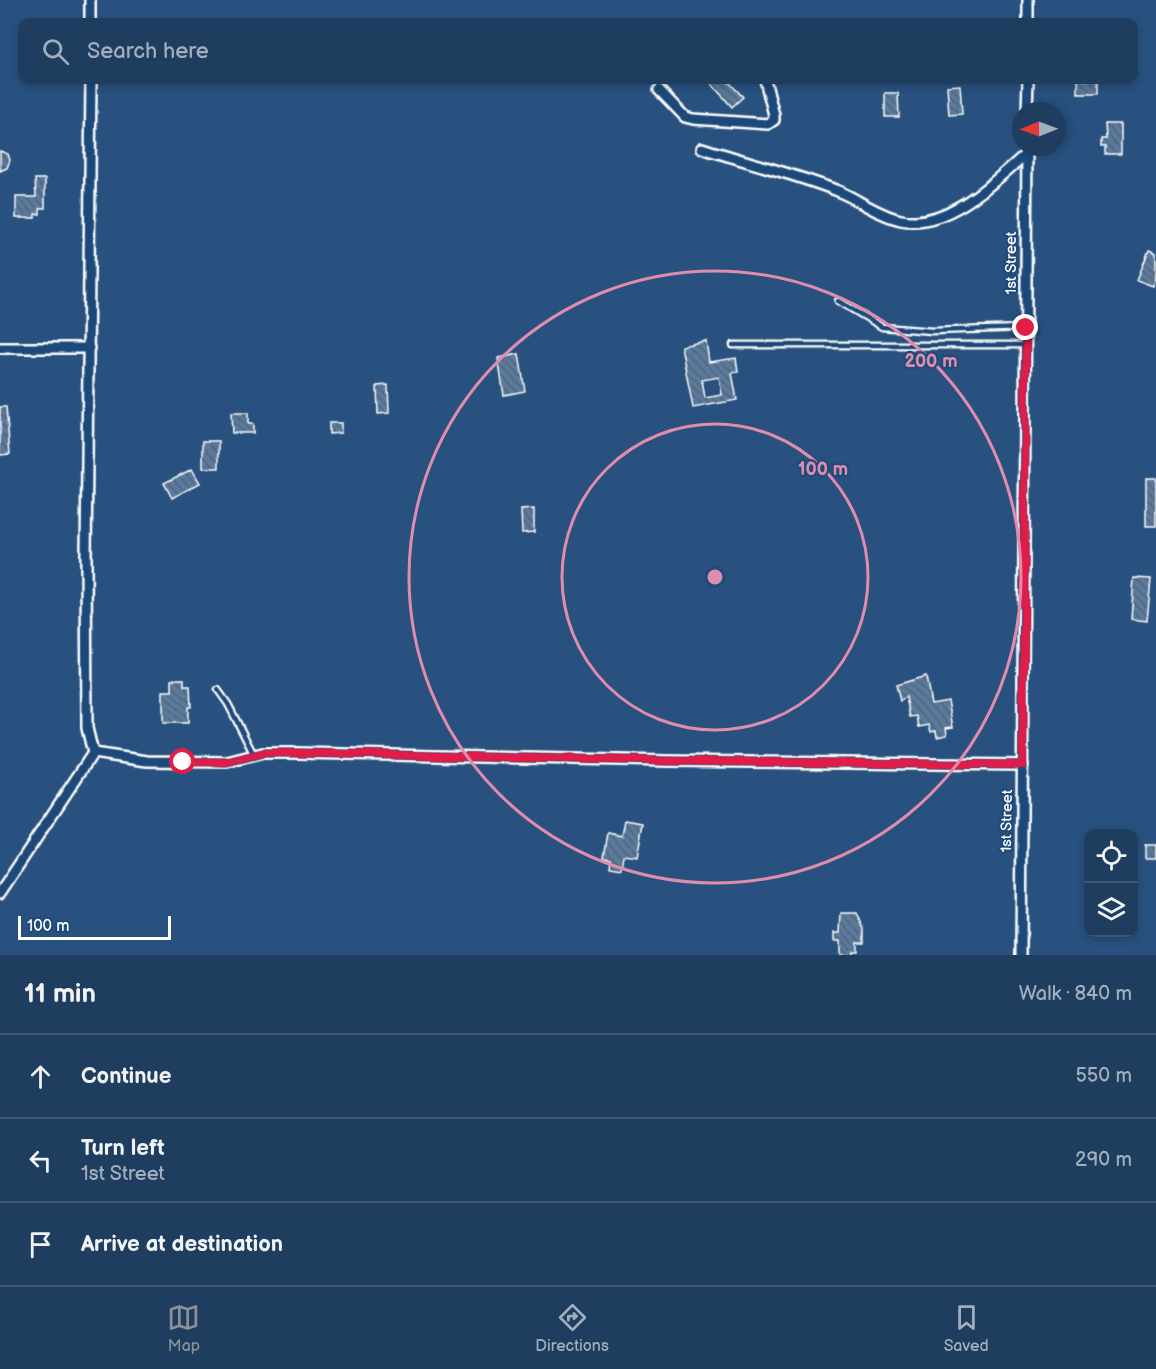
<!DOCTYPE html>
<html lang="en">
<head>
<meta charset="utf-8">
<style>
  body { margin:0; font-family:"Balsamiq Sans",sans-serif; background:#2b4868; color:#f1f3f6 }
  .controls { position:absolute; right:18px; bottom:18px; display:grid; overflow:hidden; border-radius:12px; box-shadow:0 3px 9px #0003 }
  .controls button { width:54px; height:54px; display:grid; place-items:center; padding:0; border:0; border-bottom:2px solid #3c5674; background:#1e3d5f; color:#f1f3f6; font:30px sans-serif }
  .compass { position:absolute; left:1012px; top:102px; width:54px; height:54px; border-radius:50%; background:#1e3d5f; box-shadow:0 3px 9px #0003; rotate:269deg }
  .scale { position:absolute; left:18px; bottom:15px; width:153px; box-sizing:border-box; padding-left:6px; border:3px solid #fff; border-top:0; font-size:16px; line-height:21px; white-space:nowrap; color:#fff; -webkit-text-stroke:4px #1f4a7a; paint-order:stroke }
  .stop { position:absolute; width:18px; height:18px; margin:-14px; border:4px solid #e11d48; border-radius:50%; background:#fff }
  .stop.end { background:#e11d48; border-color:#fff; box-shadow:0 2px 6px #0008 }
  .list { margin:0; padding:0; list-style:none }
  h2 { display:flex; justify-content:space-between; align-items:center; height:78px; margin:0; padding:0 24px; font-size:26px }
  h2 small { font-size:20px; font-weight:400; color:#a1aebd }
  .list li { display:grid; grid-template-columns:39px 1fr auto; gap:18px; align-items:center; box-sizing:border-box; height:84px; padding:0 24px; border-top:2px solid #3c5674 }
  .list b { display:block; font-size:22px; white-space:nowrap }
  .list p { margin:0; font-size:20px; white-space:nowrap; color:#a1aebd }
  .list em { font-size:20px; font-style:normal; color:#a1aebd }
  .icon { flex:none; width:33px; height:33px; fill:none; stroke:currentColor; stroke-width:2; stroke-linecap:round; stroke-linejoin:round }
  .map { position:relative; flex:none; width:1156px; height:955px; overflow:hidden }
  .search { position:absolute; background:#1e3d5f; box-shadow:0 3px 9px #0003; left:18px; right:18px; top:18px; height:66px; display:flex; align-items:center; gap:15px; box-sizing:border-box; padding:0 21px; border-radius:12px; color:#a1aebd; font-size:22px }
  .sheet { height:330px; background:#1e3d5f }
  nav { display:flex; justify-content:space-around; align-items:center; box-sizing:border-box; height:84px; border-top:2px solid #3c5674; background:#1e3d5f; font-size:16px; color:#a1aebd }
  nav a { display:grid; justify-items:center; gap:3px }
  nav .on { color:#8c9099 }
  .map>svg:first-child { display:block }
  .building { fill:url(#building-back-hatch); stroke:#fff; stroke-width:1.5; fill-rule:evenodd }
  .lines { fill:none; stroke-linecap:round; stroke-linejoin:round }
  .lane-casing { stroke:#fff; stroke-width:9 }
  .street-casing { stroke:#fff; stroke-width:14 }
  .lane { stroke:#1f4a7a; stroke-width:4.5 }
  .street { stroke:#1f4a7a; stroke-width:9 }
  .route { stroke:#e11d48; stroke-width:8 }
  .ring { fill:none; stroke:#e08cad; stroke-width:3 }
  .labels { text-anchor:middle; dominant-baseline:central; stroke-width:4.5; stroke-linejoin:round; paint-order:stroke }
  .street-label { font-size:15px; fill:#fff; stroke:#1f4a7a }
  .centre { fill:#e08cad; stroke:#1f4a7a; stroke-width:3 }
  .ring-label { font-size:18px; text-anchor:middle; font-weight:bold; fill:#e08cad; stroke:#1f4a7a; stroke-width:4.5; stroke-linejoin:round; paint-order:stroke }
</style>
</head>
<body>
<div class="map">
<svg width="1156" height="955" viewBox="0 0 1156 955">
  <defs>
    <pattern id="building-back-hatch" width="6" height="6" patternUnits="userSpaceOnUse" patternTransform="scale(1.5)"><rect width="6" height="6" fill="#5a7a9d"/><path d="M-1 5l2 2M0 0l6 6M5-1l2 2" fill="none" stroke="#536374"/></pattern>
  </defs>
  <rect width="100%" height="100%" fill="#28517f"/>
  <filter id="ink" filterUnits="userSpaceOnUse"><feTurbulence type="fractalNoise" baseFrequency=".0167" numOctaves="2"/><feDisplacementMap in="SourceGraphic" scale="12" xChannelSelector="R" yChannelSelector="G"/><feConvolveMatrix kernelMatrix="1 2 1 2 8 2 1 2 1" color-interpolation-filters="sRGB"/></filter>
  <g filter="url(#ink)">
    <!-- building -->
    <g class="building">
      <path d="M708,80H727L743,97L732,107Z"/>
      <rect x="1078" y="80" width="20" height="14"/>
      <path d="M960,85L962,114L949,115L947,86Z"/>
      <path d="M885,93H898L899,117H885Z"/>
      <path d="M1105,124H1121V154H1105V147H1101V139H1106Z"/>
      <path d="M0,151L8,154L10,160L7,168L0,171Z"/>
      <path d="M35,179H45V208H40V214H35V218H16V197H36Z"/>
      <path d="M1149,250L1156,253V278L1153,286L1137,280Z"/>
      <path d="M706,341L709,362L736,358L738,372L732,373L737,400L693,408L681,346ZM719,377L722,395L705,398L702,380Z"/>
      <path d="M519,354L525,391L504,395L498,358Z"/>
      <path d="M388,385L389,413L378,414L377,386Z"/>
      <path d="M0,407H6L10,454L0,455Z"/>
      <path d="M231,413H248V424H253V433H232Z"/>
      <path d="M329,423H341V433L329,434Z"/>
      <rect x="203" y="441" width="16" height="27"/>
      <path d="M192,469L200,483L172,498L164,483Z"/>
      <rect x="1146" y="478" width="10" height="48"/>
      <path d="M534,509V532L522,533L521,510Z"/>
      <path d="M1134,578L1151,579L1147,621L1131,619Z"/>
      <path d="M926,676L931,704L948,701L953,727L946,728L947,735L937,737L936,731L931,732L929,725L919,727L917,716L910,717L906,697L900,701L896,685Z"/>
      <path d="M172,679H184V686H190L191,707H188V723H163V691H172Z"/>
      <path d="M625,820L643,823L637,857L624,855L622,869L610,867L611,858L604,857L608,833L622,836Z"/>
      <rect x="1145" y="845" width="11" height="13"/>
      <path d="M841,913H857L864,929V942H857V951H852V955H840V941H834V933H840Z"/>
    </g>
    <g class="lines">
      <defs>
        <g id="lane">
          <path d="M838,301L882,327L932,331L1026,328"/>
          <path d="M733,345H1026"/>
          <path d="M218,690L228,704L254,755"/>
        </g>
        <g id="street">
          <path d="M90,0V22"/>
          <path d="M1028,22V0"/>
          <path d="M659,90L685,117L693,119L768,124L774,120V115L765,80"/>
          <path d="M1027,111L1028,80"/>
          <path d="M702,148C746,162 795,174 838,191C859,200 878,215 901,220C947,229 995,181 1027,153"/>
          <path d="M0,348H89"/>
          <path d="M93,753L147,761L227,762L263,753H299L667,761L1023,765"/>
          <path d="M0,893L93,753L87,728L86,557L91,80"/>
          <path d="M1021,955L1027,147"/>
        </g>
      </defs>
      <!-- lane casing -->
      <use href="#lane" class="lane-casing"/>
      <!-- street casing -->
      <use href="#street" class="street-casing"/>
      <!-- lane -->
      <use href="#lane" class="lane"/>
      <!-- street -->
      <use href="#street" class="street"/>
    </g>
  </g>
  <g class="lines" filter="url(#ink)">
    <!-- route -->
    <path class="route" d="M183,762H227L262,753H299L667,761L1023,765L1026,328"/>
  </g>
  <!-- distance rings -->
  <g class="ring">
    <circle cx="715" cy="577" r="153"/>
    <circle cx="715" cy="577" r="306"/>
  </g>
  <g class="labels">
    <!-- street labels -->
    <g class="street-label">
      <text transform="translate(1011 263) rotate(-90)">1st Street</text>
      <text transform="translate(1007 821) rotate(-89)">1st Street</text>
    </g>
  </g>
  <circle cx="715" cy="577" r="9" class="centre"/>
  <g class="ring-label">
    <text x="931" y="367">200 m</text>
    <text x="823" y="475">100 m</text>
  </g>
</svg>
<div class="controls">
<button><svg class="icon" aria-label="locate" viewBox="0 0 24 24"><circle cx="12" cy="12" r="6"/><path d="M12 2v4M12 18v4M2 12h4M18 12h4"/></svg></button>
<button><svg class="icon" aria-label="layers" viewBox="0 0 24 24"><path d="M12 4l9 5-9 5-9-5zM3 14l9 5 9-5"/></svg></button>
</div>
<svg class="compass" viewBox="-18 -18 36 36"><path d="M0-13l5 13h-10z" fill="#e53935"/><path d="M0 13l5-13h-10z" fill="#a1aebd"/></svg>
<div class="scale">100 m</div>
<div class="stop" style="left:183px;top:762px"></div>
<div class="stop end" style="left:1026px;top:328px"></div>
<div class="search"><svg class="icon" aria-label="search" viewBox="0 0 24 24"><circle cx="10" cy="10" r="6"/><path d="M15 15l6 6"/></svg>Search here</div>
</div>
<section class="sheet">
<h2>11 min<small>Walk · 840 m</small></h2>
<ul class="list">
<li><svg class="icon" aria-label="ahead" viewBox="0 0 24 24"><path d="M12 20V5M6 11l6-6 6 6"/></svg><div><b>Continue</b></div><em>550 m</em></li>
<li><svg class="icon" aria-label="left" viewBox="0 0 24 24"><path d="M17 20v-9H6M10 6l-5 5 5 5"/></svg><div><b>Turn left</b><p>1st Street</p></div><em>290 m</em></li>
<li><svg class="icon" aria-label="arrive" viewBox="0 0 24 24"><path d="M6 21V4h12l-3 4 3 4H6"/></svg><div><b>Arrive at destination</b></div></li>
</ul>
</section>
<nav>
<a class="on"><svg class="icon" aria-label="map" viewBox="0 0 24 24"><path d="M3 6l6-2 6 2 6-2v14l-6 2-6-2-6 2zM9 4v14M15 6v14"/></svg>Map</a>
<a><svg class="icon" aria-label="directions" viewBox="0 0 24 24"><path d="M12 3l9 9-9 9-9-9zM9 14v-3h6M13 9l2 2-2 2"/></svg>Directions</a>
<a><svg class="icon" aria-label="saved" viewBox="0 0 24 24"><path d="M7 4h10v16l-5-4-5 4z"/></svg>Saved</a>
</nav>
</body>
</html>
